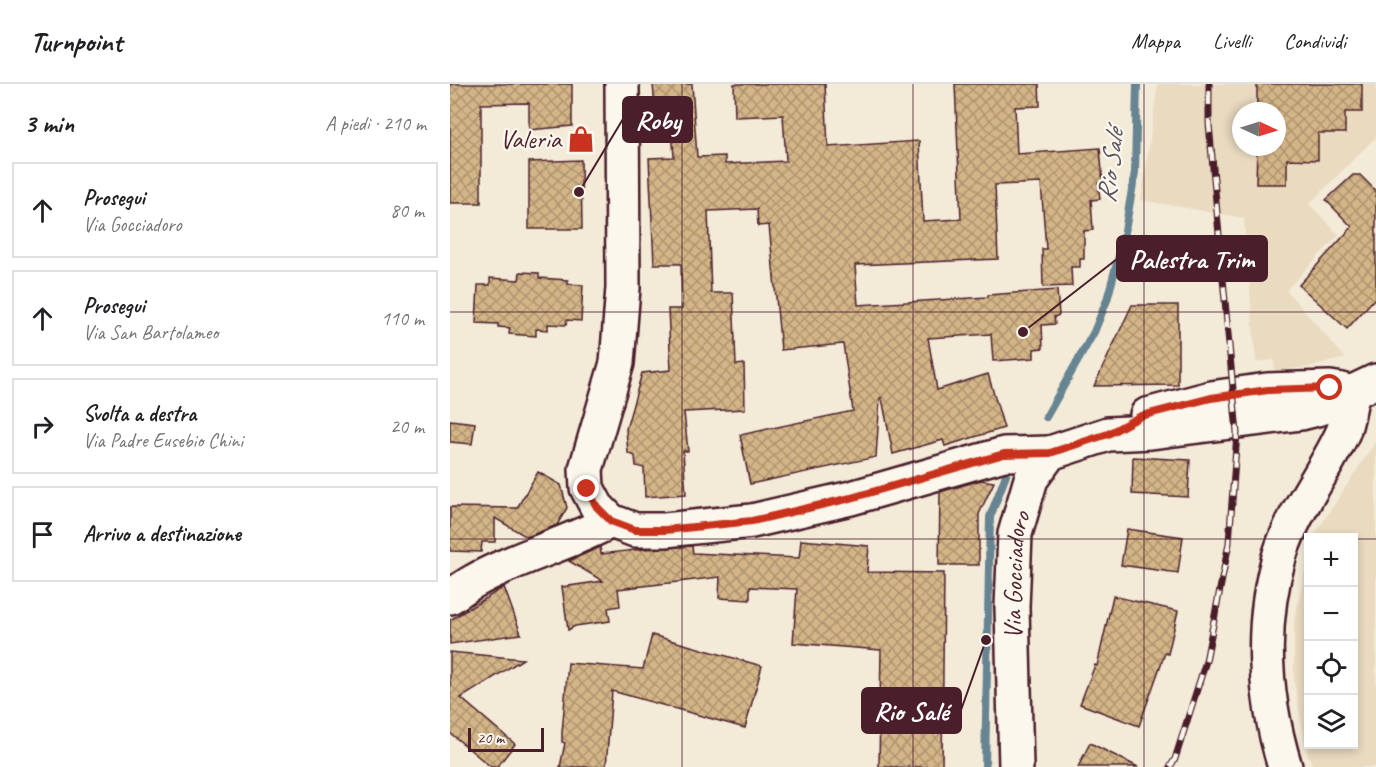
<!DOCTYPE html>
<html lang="it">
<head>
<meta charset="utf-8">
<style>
  body { margin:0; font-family:Caveat,sans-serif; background:#f6f6f6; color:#202124 }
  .controls { position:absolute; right:18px; bottom:18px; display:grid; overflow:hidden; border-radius:0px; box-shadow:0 3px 9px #0003 }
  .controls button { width:54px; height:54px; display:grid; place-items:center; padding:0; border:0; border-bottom:2px solid #e0e0e0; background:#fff; color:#202124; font:30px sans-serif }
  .compass { position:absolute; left:782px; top:18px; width:54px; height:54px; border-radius:50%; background:#fff; box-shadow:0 3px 9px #0003; rotate:94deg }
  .scale { position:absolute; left:18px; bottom:15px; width:76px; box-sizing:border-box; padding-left:6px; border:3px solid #4a1f2b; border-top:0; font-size:16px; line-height:21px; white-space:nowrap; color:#4a1f2b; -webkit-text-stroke:4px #fbf7ec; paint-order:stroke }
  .stop { position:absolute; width:18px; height:18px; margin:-14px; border:4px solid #c8321e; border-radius:50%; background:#fff }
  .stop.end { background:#c8321e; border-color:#fff; box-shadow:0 2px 6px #0008 }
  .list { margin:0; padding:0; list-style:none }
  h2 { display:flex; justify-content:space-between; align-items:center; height:78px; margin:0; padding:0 24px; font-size:26px }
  h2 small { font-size:20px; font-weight:400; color:#757577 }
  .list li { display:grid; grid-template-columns:39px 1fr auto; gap:18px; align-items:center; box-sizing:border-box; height:96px; margin:0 12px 12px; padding:0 12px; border:2px solid #e0e0e0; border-radius:0px }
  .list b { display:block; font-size:22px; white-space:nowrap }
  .list p { margin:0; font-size:20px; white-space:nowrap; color:#757577 }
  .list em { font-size:20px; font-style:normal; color:#757577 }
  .icon { flex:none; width:33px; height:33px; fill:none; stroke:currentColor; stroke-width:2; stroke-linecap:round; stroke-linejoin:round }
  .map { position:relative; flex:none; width:926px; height:683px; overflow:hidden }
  header { display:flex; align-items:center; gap:36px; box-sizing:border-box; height:84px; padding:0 30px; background:#fff; border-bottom:2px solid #e0e0e0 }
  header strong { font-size:28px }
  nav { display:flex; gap:33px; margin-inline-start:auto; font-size:21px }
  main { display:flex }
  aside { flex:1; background:#fff }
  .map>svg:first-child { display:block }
  .built { fill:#e9dac0; fill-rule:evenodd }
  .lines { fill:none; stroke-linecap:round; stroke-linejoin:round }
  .stream { stroke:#668492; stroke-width:8 }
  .building { fill:url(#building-cross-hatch); stroke:#4a1f2b; stroke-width:1.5 }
  .minor-casing { stroke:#4a1f2b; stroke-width:38 }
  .minor { stroke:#fbf7ec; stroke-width:33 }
  .rail-casing { stroke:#4a1f2b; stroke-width:7 }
  .rail { stroke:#fbf7ec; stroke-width:4.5; stroke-dasharray:14; stroke-linecap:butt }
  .route { stroke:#c8321e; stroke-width:8 }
  .grid { fill:none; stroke:#4a1f2b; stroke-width:1.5; stroke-opacity:0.55 }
  .labels { text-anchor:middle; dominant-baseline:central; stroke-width:4.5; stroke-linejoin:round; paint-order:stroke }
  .poi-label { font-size:26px; fill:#4a1f2b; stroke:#fbf7ec; text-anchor:end }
  .street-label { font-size:26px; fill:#4a1f2b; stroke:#fbf7ec }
  .water-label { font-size:27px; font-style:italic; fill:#58515e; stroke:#fbf7ec }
  .leader { fill:none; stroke:#4a1f2b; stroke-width:2 }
  .callout-dot { fill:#4a1f2b; stroke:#fbf7ec; stroke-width:2 }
  .callout { fill:#4a1f2b; stroke:#4a1f2b; stroke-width:2 }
  .callout-label { font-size:27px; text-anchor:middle; font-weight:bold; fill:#fff }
</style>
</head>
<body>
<header>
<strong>Turnpoint</strong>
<nav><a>Mappa</a><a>Livelli</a><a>Condividi</a></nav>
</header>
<main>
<aside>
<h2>3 min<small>A piedi · 210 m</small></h2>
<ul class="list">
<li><svg class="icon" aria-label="ahead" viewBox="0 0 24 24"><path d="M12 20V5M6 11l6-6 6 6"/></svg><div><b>Prosegui</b><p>Via Gocciadoro</p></div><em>80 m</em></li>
<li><svg class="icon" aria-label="ahead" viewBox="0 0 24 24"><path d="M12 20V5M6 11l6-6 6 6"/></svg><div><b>Prosegui</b><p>Via San Bartolameo</p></div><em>110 m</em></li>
<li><svg class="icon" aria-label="right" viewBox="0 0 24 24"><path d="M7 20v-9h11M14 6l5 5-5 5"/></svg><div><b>Svolta a destra</b><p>Via Padre Eusebio Chini</p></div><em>20 m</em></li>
<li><svg class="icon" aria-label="arrive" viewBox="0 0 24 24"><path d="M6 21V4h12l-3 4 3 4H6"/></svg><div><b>Arrivo a destinazione</b></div></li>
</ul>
</aside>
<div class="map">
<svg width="926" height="683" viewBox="0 0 926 683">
  <defs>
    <pattern id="building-cross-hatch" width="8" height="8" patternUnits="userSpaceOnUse" patternTransform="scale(1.5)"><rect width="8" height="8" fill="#d3b587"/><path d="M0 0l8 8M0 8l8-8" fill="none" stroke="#ad936f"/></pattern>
  </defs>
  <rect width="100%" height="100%" fill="#f3ead8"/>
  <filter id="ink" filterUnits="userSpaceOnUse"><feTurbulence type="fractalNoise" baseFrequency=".0167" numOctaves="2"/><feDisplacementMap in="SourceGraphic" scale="12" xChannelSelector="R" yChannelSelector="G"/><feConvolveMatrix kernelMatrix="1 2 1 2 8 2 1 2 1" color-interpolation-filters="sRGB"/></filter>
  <g filter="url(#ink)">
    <!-- built -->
    <g class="built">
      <path d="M708,0H926V53L859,120L889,151L836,206L895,274L858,283L825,287L824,276L806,278L794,134L691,116ZM791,27H827V63H791Z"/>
      <path d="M926,357V683H863L856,665L844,596V539L858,472V660H904V454L863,453Z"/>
    </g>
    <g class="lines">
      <!-- stream -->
      <g class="stream">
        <path d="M596,333L644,248L657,216L674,153L685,88L687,0"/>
        <path d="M535,683L540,433L556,391"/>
      </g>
    </g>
    <!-- building -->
    <g class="building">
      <path d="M0,0H122V42L79,46V19L31,20V119H0Z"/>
      <path d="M203,0H242L247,73L275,72V80L336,77L333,31L285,33L284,0H375L378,63L469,57L473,137L511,135L505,0H589L590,22L565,23L567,70L650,64L653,99H648L650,115L641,116L643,146L634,147V175H630V183H621L622,202L593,203L592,165H596L591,99L545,101L548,175L405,181L408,221L538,213V211L607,206L609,231L604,233L605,240L592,241L593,264L584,265V274L543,277L541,250L478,254L487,306L538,290L554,344L495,362L493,356L443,370L432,314H430L426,373L300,400L290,351L403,327L393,260L331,266L319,141L308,142L307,125L258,127L261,209H283L286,281L294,280L295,325L234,328L238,367H233L236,410L195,413L194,384L186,382L185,372L178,369L176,345L192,289L221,286L218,225H232L231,180H204L199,74L224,73L221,34L206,35Z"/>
      <path d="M807,0H912V28H895V49H868V76L837,75V100H806L807,63H827V27H807Z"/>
      <path d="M131,76L132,145H79V78Z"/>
      <path d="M903,91H910L926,107V213L897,245L849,201L902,143L876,116Z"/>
      <path d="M70,188L89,189V194L118,196V200L133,201L131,237L117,236L116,241L98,240V246L86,245V252L59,250L60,244L48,243V240L26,239L28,201H40V194L69,196Z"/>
      <path d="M682,221H728V301L644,302Z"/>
      <path d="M0,336L25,339L22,360L0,358Z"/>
      <path d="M683,373L740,376L738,413L682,410Z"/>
      <path d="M88,388L111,401L117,424L107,441L77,453L45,434V458H32L31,468L0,467V423L67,424Z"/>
      <path d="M531,396L544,398L529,430V481H489L490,408Z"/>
      <path d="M677,445L733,453L728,489L671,481Z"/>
      <path d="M351,456L419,462L417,488L494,489L492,683H429L431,566L343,559L347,505L300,503V516L269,514L270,493L168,505L170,522L158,524L160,537L125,542L118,546L112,503L153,497L119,477L150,463L151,470L194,465L242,462L243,469L349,474Z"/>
      <path d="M54,503L71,550L0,560V536Z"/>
      <path d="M663,512L728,527L718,570L715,569L689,642L630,620L645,581L647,582Z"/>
      <path d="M202,551L312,582L295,644L162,607L156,683H110L115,659L112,658V649L118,579L193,585Z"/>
      <path d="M0,568L73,575L11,614L65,660L47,683H41L0,649Z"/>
      <path d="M640,659L688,683H628Z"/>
    </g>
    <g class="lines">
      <defs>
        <g id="minor">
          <path d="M172,0L173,204L167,279L136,385L137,404L147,423L161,437L185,446H215L302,437L401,414L554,370L600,369"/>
          <path d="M697,331L761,314L817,306L880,304L892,306"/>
          <path d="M0,513C9,507 18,500 28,495C70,472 118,460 161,437"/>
          <path id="s1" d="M566,683L562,523L565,450L581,395L600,369L658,350L701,348L851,329L886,320L903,308L926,297"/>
          <path d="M835,683C814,614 809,540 830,470C844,426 874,390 893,348C898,335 899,321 903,308"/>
        </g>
      </defs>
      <!-- minor casing -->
      <use href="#minor" class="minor-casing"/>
      <!-- minor -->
      <use href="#minor" class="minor"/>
      <defs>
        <path id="rail" d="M720,683L725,675L756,577L779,459L787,349L759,40V0"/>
      </defs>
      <!-- rail casing -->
      <use href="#rail" class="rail-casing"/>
      <!-- rail -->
      <use href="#rail" class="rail"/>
    </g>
  </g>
  <g class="lines" filter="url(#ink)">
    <!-- route -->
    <path class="route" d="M137,405L147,423L161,437L185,446H215L302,437L401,414L554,370L600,369L658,350L691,332L761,314L818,306L880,304"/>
  </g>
  <!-- grid -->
  <path class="grid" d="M232,0V683M463,0V683M694,0V683M0,228H926M0,455H858M904,455H926"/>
  <!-- icons -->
  <defs>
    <symbol id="shop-bare" viewBox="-9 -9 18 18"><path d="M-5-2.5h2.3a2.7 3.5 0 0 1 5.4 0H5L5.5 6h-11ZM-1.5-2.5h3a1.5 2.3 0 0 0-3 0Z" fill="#c8321e" stroke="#fbf7ec" stroke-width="2.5" paint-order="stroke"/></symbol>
  </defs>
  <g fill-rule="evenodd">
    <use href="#shop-bare" x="112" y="36" width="38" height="38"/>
  </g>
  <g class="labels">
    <!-- poi labels -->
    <g class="poi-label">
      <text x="111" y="55">Valeria</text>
    </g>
    <!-- street labels -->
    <g class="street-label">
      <text stroke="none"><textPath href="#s1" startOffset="192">Via Gocciadoro</textPath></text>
    </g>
    <!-- water labels -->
    <g class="water-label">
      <text transform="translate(660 82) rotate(-83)">Rio Salé</text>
    </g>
  </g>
  <!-- callouts -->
  <path class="leader" d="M129 108L173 35M573 248L667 175M536 556L511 626"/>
  <g class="callout-dot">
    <circle cx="129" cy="108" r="6"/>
    <circle cx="573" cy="248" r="6"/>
    <circle cx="536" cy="556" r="6"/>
  </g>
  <g class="callout">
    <rect x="173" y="13" width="69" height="45" rx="6"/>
    <rect x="667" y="152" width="150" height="45" rx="6"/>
    <rect x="412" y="604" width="99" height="45" rx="6"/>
  </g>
  <g class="callout-label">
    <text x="208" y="45">Roby</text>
    <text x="742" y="184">Palestra Trim</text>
    <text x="461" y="636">Rio Salé</text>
  </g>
</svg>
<div class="controls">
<button>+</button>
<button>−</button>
<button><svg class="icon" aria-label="locate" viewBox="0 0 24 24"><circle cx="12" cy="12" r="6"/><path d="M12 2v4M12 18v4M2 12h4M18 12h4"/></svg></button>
<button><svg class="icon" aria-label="layers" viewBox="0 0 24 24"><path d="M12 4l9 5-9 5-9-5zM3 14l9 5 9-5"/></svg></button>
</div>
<svg class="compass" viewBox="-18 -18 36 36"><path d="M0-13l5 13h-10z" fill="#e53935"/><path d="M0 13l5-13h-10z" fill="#757577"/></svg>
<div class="scale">20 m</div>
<div class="stop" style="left:880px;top:304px"></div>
<div class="stop end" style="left:137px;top:405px"></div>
</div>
</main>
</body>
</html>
